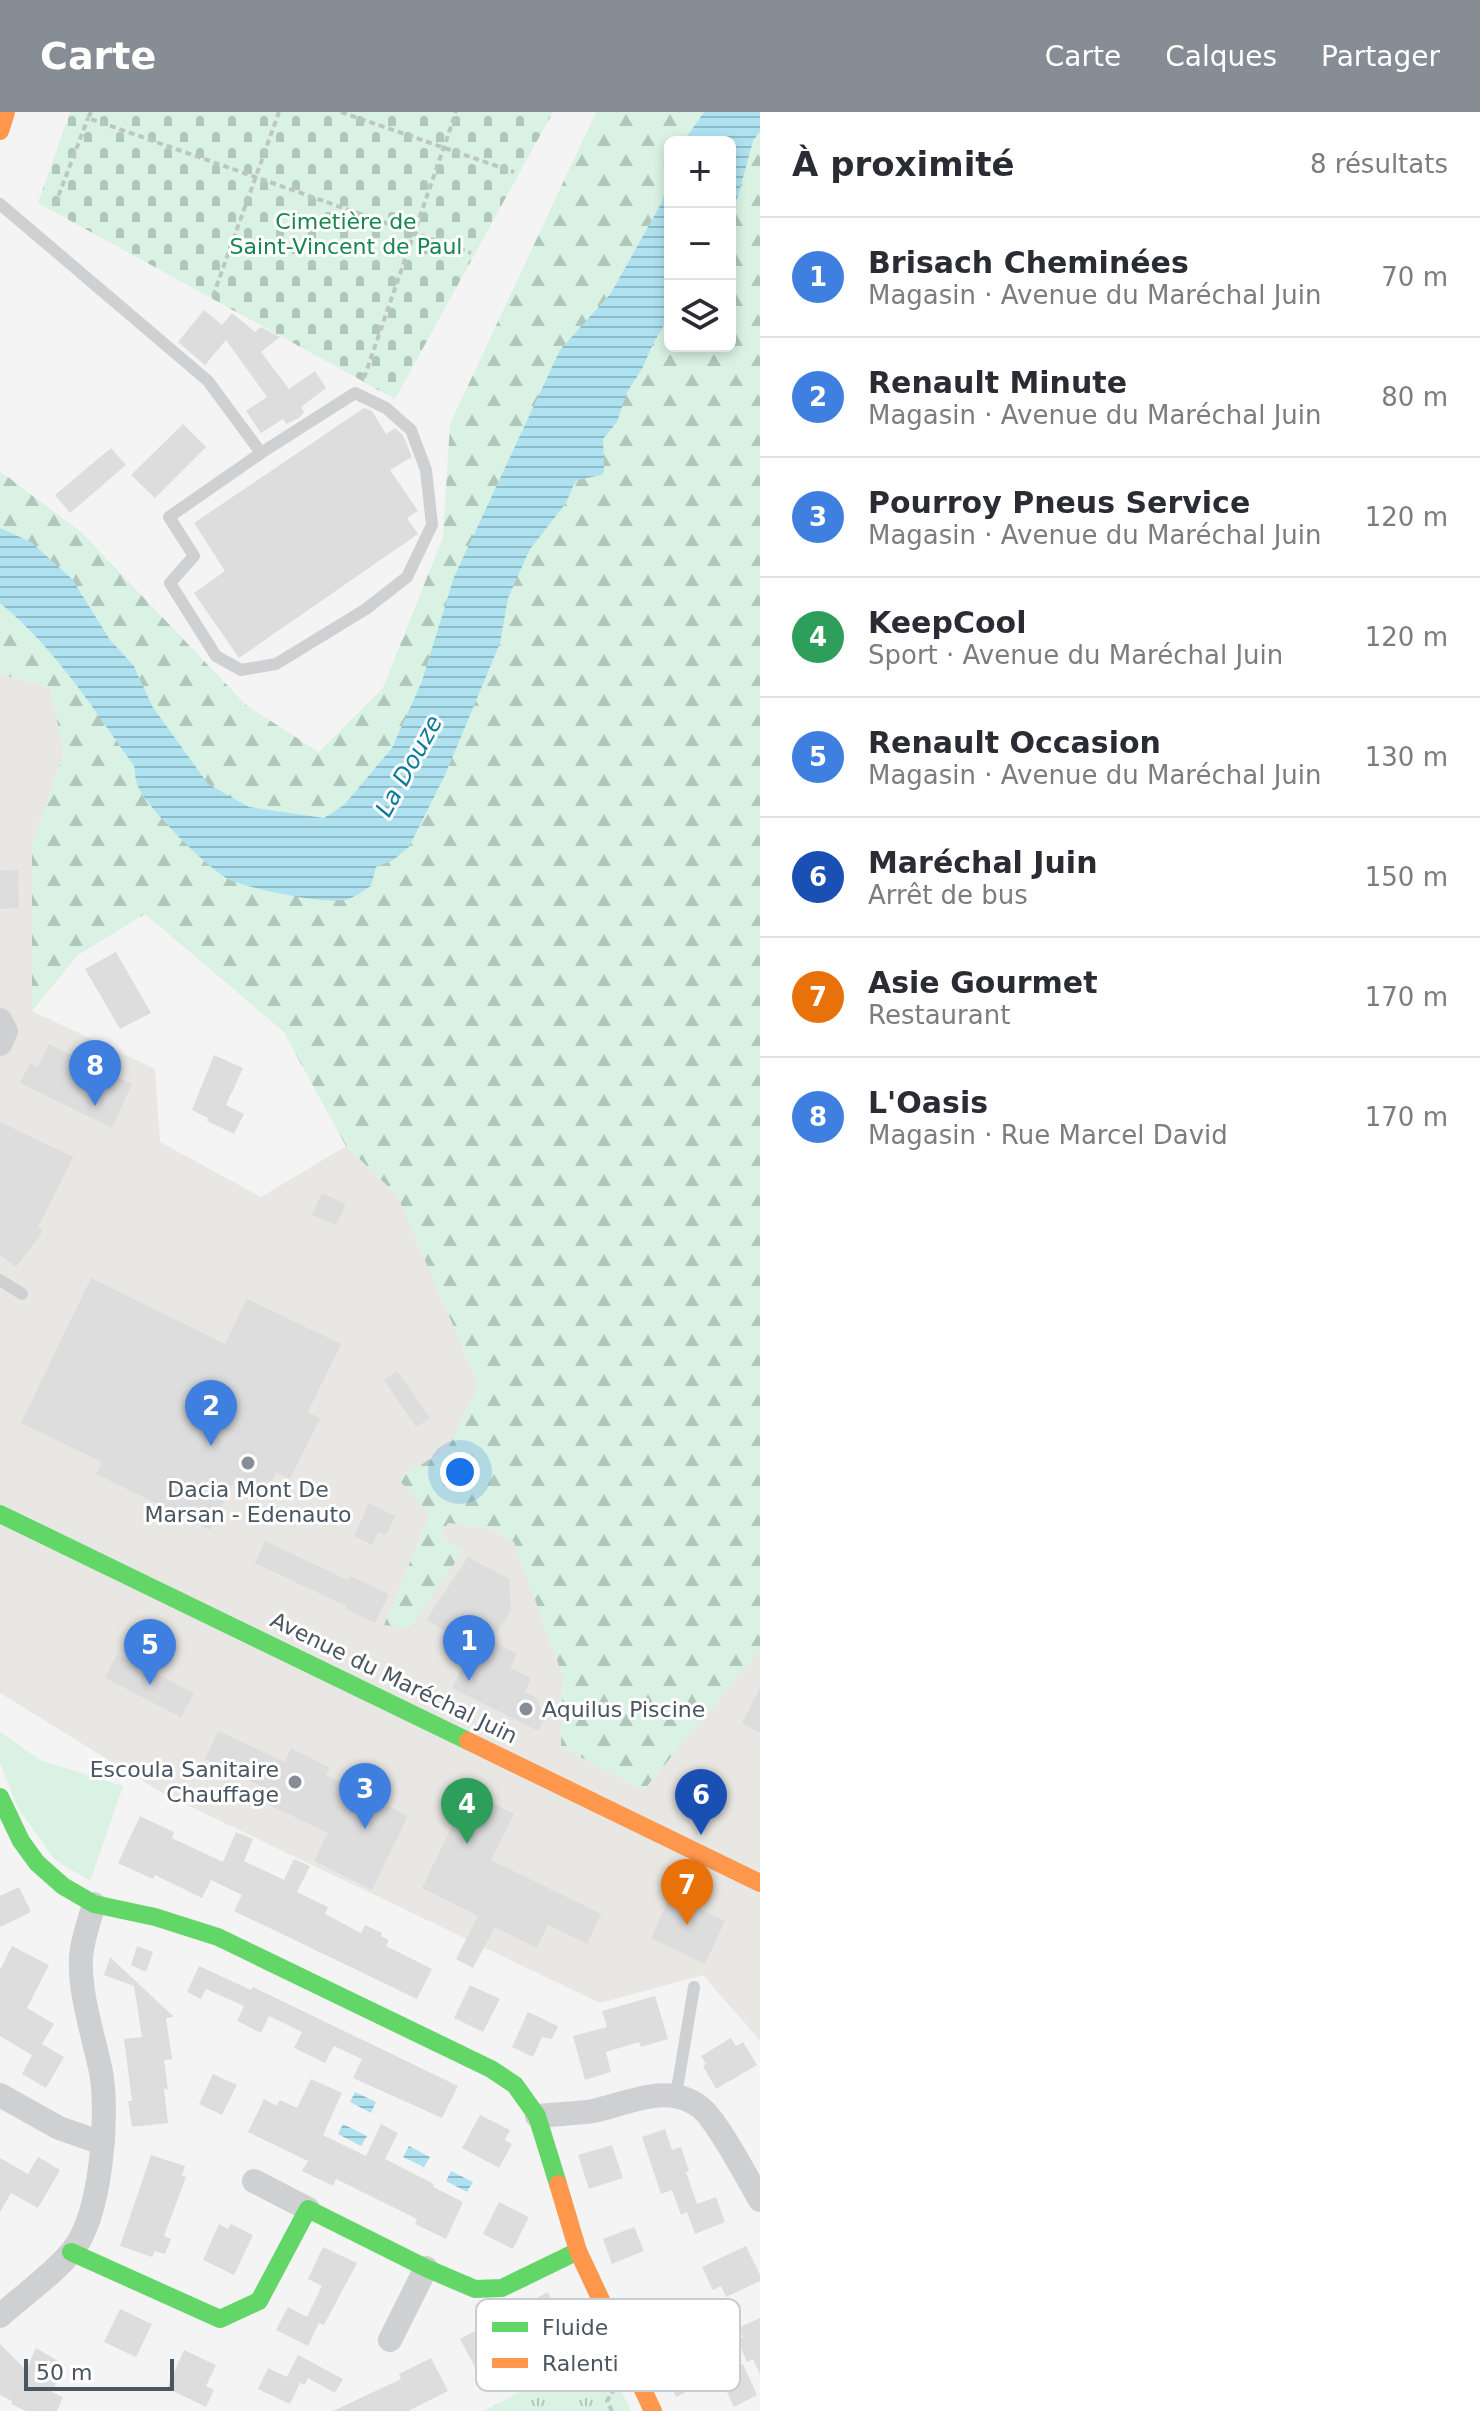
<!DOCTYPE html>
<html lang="fr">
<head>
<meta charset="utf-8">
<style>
  body { margin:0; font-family:"DejaVu Sans",sans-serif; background:#f2f2f3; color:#2b2b33 }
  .controls { position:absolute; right:24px; top:24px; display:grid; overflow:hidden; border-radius:12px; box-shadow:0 4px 12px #0003 }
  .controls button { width:72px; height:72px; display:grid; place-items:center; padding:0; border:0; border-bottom:2px solid #e1e1e2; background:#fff; color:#2b2b33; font:40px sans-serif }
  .scale { position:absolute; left:24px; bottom:20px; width:150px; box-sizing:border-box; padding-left:8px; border:4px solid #4a5661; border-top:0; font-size:22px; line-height:28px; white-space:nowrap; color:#4a5661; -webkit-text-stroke:6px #fff; paint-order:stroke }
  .you { position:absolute; left:460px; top:1360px; width:28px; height:28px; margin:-20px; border:6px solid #fff; border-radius:50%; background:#1a73e8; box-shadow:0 0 0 12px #1a73e833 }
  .badge { display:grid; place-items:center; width:52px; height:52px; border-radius:50%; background:#868d94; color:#fff; font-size:26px; font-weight:700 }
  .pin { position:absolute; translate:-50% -66px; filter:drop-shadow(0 2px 4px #0008) }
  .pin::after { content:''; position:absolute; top:42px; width:28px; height:24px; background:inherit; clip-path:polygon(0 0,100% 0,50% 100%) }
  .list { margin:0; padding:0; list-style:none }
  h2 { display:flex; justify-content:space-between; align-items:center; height:104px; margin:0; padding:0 32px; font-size:34px }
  h2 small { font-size:26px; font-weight:400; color:#7c7c81 }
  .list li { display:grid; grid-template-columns:52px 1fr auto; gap:24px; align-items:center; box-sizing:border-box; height:120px; padding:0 32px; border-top:2px solid #e1e1e2 }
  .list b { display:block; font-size:30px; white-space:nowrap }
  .list p { margin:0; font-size:26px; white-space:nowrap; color:#7c7c81 }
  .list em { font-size:26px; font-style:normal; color:#7c7c81 }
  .icon { flex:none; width:44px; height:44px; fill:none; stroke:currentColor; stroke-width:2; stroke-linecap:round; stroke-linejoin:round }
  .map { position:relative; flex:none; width:760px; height:2299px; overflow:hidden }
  header { display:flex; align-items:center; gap:48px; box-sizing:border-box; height:112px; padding:0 40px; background:#868d94; color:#fff }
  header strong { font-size:38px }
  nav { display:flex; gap:44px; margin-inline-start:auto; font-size:28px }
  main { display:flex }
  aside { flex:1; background:#fff }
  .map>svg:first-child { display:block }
  .commercial { fill:#e8e7e3 }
  .grass { fill:#d9f2e3 }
  .forest { fill:url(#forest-firs); fill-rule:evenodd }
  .cemetery { fill:url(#cemetery-stones) }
  .park { fill:url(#park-tufts) }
  .water { fill:url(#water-rules) }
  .building { fill:#ddddde }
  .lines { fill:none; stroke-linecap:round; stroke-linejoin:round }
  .path { stroke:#bcc7c4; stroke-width:4; stroke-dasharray:6 4; stroke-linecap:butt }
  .lane { stroke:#ced0d2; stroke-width:12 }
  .street { stroke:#ced0d2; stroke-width:24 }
  .fast { stroke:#63d668; stroke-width:18 }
  .slow { stroke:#ff974d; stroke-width:18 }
  .poi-dot { fill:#868d94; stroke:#fff; stroke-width:3 }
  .labels { text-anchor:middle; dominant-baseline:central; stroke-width:6; stroke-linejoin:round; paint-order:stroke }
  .park-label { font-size:22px; fill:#17864f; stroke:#fff }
  .poi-label { font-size:22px; fill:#4a5661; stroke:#fff }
  .street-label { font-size:22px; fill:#4a5661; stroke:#fff }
  .water-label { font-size:24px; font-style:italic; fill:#0c7c9b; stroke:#fff }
  .key { fill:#fff; stroke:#c9ccd0; stroke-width:2 }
  .key-label { font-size:22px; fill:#4a5661 }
</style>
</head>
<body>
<header>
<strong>Carte</strong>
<nav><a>Carte</a><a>Calques</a><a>Partager</a></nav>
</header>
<main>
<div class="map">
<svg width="760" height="2299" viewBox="0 0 760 2299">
  <defs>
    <pattern id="forest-firs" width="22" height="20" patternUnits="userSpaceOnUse" patternTransform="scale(2)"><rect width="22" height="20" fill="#d9f2e3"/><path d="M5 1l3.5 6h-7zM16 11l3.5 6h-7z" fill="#b2c7bb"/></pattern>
    <pattern id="cemetery-stones" width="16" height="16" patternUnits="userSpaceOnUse" patternTransform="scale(2)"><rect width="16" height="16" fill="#d9f2e3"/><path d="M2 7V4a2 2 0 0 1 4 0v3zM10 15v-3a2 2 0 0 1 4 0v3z" fill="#b2c7bb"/></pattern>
    <pattern id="park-tufts" width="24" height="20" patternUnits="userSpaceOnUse" patternTransform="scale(2)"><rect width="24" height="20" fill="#d9f2e3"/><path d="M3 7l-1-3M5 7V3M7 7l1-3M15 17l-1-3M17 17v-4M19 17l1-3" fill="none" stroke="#b2c7bb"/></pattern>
    <pattern id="water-rules" width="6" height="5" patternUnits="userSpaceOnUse" patternTransform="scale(2)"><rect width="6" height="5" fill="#aee2f0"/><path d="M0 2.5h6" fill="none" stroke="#90bac6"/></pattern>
  </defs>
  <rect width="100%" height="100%" fill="#f4f4f4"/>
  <!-- commercial -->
  <path class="commercial" d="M0,562L50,576L64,641L32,732V899L155,957L160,1030L261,1085L346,1034L397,1083L479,1274L448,1336L399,1367L430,1402L384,1513L463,1439L441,1424L448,1411L494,1417L514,1430L563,1565L561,1635L644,1678L760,1537V1929L703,1863L600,1891L164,1682L0,1581Z"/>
  <!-- grass -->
  <path class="grass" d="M0,1620L40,1648L123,1674L90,1769L54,1747L17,1694L0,1651Z"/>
  <!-- forest -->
  <path class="forest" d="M596,0H760V1537L644,1678L561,1635L563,1565L514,1430L495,1417L448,1411L441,1424L463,1439L410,1516L384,1513L430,1402L398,1367L448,1336L479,1274L397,1083L346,1034L283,919L145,802L78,843L32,899V732L64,641L50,576L0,562V359L82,421L246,593L319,640L383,576L443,425L450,312ZM670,30H730V234H670Z"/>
  <!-- cemetery -->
  <path class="cemetery" d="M70,0H553L395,287L38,91Z"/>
  <!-- park -->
  <path class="park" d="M601,2237L631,2299H484Z"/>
  <!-- water -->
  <g class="water">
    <path d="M704,0H760V19L753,29L730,113V30H683Z"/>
    <path d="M670,65V203L653,232L642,257L627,280L617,310L603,327L604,360L601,363L578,368L574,372L566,391L530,437L508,486L500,531L445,663L409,735L392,749L376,755L371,774C363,778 353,787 344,788C321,792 252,777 230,768C209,758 144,693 137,672C135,666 135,659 134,654C93,596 55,536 0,491V416L31,430L72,467L110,528L134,554L152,594L208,672L249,695L324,706L344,693L392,636L422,569L454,465L560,238L611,181L662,90Z"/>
    <path d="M355,1980L376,1990L371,2001L350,1990Z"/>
    <path d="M343,2012L367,2024L361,2034L338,2022Z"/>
    <path d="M409,2034L430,2045L424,2055L403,2045Z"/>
    <path d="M451,2059L473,2070L467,2080L446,2069Z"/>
  </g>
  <!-- building -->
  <g class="building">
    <path d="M204,198L222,213L232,201L255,220L261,215L280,225L261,240L289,277L315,259L326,276L301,295L304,300L299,306L286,312L283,307L261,321L246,299L267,285L226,228L205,253L178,230Z"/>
    <path d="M364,296L372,299L386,322L395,316L403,323L412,345L390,358L418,399L407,406L418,422L239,546L194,481L225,459L194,411Z"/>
    <path d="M183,312L206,335L155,386L131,363Z"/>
    <path d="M111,336L126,353L70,401L55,383Z"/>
    <path d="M18,758L19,796L0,797V759Z"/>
    <path d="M116,840L151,901L120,917L85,857Z"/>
    <path d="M49,932L132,972L112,1016L20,971L30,951L38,955Z"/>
    <path d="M214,943L243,956L226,993L244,1002L234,1022L207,1009L208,1006L192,998Z"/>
    <path d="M0,1010L73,1045L38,1115L43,1119L16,1155L0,1143Z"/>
    <path d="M322,1081L346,1092L336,1113L312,1103Z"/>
    <path d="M91,1166L225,1232L247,1187L341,1232L308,1300L320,1306L290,1367L276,1360L267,1380L236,1365L210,1418L96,1362L102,1350L21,1311Z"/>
    <path d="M397,1259L430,1306L416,1315L384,1268Z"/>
    <path d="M369,1391L395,1404L386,1423L378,1420L372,1433L354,1424Z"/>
    <path d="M265,1429L348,1468L350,1464L389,1482L375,1511L345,1497L346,1494L255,1451Z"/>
    <path d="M468,1445L509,1467L511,1499L491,1528L517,1542L510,1556L531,1566L525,1580L537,1586L544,1608L538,1619L452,1576L473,1534L426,1508Z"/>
    <path d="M117,1542L194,1581L181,1605L105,1566Z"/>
    <path d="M760,1576V1621L742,1611Z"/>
    <path d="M218,1619L285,1650L291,1636L330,1656L326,1663L408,1704L372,1778L314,1749L328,1721L265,1691L271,1679L205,1647Z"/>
    <path d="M469,1679L514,1702L491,1748L601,1802L587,1832L548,1813L537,1836L495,1815L473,1856L456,1847L478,1804L422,1776Z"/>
    <path d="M140,1704L174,1720L172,1726L223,1750L236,1720L253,1727L244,1749L284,1768L294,1747L310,1754L297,1780L328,1795L325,1802L361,1821L365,1813L382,1821L381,1824L389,1828L386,1834L432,1857L417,1887L234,1799L242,1783L211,1768L202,1786L155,1763L153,1767L118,1751Z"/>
    <path d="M19,1775L31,1800L0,1815V1784Z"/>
    <path d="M671,1783L725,1809L705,1852L651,1826Z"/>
    <path d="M12,1834L49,1853L27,1896L54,1912L42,1932L64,1945L46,1976L22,1962L32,1943L0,1924V1858Z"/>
    <path d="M137,1834L153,1840L146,1860L131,1853Z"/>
    <path d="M110,1845L174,1905L166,1906L172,1947L164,1948L168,1978L164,1976L168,2011L132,2015L128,1989H132L124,1927L142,1925L134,1874L104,1863Z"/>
    <path d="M199,1854L251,1878L253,1875L458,1974L442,2006L353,1966L362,1947L334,1934L325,1951L294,1936L302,1920L269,1904L261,1921L237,1909L244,1894L206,1877L201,1887L187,1880Z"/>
    <path d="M470,1873L500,1887L483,1920L454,1906Z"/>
    <path d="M655,1884L668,1927L641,1935L639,1930L606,1940L611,1960L585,1968L573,1924L607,1915L602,1899Z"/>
    <path d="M528,1900L558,1914L552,1927L542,1925L533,1945L512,1935Z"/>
    <path d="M731,1926L736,1934L743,1930L757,1953L716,1977L703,1954L706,1952L701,1944Z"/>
    <path d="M213,1962L237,1973L222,2003L199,1992Z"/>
    <path d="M311,1967L342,1981L323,2023L366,2044L381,2012L398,2021L385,2047L434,2072L433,2075L463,2090L446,2127L415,2112L417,2107L336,2067L333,2074L302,2059L308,2049L248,2020L264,1987L277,1994L280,1988L297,1996Z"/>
    <path d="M480,2003L510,2018L505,2028L512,2032L499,2056L462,2036Z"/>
    <path d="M665,2017L672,2038L681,2035L689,2059L686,2060L697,2092L716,2085L725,2110L695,2122L687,2100L681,2103L672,2078L661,2082L642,2025Z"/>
    <path d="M612,2033L623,2066L589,2077L578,2043Z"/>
    <path d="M151,2043L185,2054L182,2064L186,2065L164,2124L171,2127L165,2142L155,2139L152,2145L120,2134Z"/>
    <path d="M38,2045L60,2058L38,2096L11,2081L0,2100V2046L28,2062Z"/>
    <path d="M499,2090L529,2105L513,2137L483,2122Z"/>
    <path d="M219,2112L228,2117L231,2112L253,2123L234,2163L203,2148Z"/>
    <path d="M634,2115L644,2139L612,2152L603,2127Z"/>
    <path d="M746,2134L760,2163V2169L726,2185L721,2174L713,2178L702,2155Z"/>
    <path d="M323,2135L357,2151L324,2213L319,2211L308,2234L276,2218L288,2195L307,2205L322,2174L308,2167Z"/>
    <path d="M548,2180L565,2214L557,2218L560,2225L539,2236L536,2230L500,2249L498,2245L476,2257L460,2227Z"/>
    <path d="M666,2185L678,2209L647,2224L635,2200Z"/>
    <path d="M120,2197L152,2212L136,2245L104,2230Z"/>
    <path d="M760,2206V2262L753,2247L747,2250L737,2227L743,2225L738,2216Z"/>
    <path d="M0,2232L26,2258L36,2236L65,2253L52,2280L63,2285L57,2299H26L11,2292L12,2289L0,2283Z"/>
    <path d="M695,2236L699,2244L702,2243L714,2266L676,2285L661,2254Z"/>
    <path d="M184,2238L216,2253L206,2274L214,2278L206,2295L167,2276Z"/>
    <path d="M298,2243L343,2267L335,2281L308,2266L305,2273L287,2265Z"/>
    <path d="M431,2246L448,2279L408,2299H333L401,2267L399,2262Z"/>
    <path d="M743,2252L757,2283L734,2295L719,2263Z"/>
    <path d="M268,2256L300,2271L290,2292L258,2277Z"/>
  </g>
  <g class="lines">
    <!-- path -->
    <g class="path">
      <path d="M91,0L88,6L471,141"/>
      <path d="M341,0L514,60"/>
      <path d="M55,93L88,6"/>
      <path d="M213,184L279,0"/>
      <path d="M364,266L456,0"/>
      <path d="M612,2299L607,2289L614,2277"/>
    </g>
    <!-- lane -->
    <g class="lane">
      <path d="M0,92L208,269L261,341L355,281L386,296L411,318L426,358L432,413L407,465L366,497L276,552L241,558L216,544L170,471L194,444L169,405L261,341"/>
      <path d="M0,1168L22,1182"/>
      <path d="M676,1983L694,1875"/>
    </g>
    <!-- street -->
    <g class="street">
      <path d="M0,908L6,919L0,932"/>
      <path d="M0,1983L59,2016L102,2031"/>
      <path d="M537,2004C555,2002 575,2002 593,1999C627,1992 667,1970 700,1995C718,2009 747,2066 760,2088"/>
      <path d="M254,2069L308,2097"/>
      <path d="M0,2204C22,2184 55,2161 73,2138C101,2102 109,2005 101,1960C94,1925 79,1882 81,1846C82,1828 89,1810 94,1792"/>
      <path d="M390,2228L426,2156"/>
    </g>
    <!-- fast -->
    <g class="fast">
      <path d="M0,1402L468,1629"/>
      <path d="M0,1685L21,1729L37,1751L63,1774L94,1792L155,1805L218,1825L491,1957L515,1973L537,2004L558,2072"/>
      <path d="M71,2140L220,2207L259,2189L308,2097L426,2156L475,2177L502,2176L578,2139"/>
    </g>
    <!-- slow -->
    <g class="slow">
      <path d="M0,19L6,0"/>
      <path d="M468,1629L760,1771"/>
      <path d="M558,2072L578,2139L653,2299"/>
    </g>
  </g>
  <!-- markers -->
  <g class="poi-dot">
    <circle cx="248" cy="1351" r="8"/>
    <circle cx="526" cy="1597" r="8"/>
    <circle cx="295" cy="1670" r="8"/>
  </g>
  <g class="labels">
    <!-- park labels -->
    <g class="park-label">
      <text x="346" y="109">Cimetière de<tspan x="346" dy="25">Saint-Vincent de Paul</tspan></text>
    </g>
    <!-- poi labels -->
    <g class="poi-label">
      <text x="248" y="1377">Dacia Mont De<tspan x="248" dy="25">Marsan - Edenauto</tspan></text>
      <text x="542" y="1597" text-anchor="start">Aquilus Piscine</text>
      <text x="279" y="1657" text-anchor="end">Escoula Sanitaire<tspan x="279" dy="25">Chauffage</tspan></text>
    </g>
    <!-- street labels -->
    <g class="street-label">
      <text transform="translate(394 1566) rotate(26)">Avenue du Maréchal Juin</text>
    </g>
    <!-- water labels -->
    <g class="water-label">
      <text transform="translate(409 654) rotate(-61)">La Douze</text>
    </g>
  </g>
  <!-- legend -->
  <rect x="476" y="2187" width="264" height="92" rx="12" class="key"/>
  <rect x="492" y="2210" width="36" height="10" fill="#63d668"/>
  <rect x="492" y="2246" width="36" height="10" fill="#ff974d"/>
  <g class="key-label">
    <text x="542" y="2223">Fluide</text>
    <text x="542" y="2259">Ralenti</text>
  </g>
</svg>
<div class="controls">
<button>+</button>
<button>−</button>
<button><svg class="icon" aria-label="layers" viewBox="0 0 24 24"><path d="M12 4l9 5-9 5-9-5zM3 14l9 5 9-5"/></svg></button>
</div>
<div class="scale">50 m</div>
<div class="you"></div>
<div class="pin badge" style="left:469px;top:1569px;background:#3f7fe0">1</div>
<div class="pin badge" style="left:211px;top:1334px;background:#3f7fe0">2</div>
<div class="pin badge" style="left:365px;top:1717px;background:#3f7fe0">3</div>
<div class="pin badge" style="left:467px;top:1732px;background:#2e9e5b">4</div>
<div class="pin badge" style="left:150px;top:1573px;background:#3f7fe0">5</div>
<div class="pin badge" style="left:701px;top:1723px;background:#1a4fb4">6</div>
<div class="pin badge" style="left:687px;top:1813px;background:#e8710a">7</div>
<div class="pin badge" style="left:95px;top:994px;background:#3f7fe0">8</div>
</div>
<aside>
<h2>À proximité<small>8 résultats</small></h2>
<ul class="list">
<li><span class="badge" style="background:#3f7fe0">1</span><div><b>Brisach Cheminées</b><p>Magasin · Avenue du Maréchal Juin</p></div><em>70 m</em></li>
<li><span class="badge" style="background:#3f7fe0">2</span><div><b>Renault Minute</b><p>Magasin · Avenue du Maréchal Juin</p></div><em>80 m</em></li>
<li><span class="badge" style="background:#3f7fe0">3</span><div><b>Pourroy Pneus Service</b><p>Magasin · Avenue du Maréchal Juin</p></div><em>120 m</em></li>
<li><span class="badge" style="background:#2e9e5b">4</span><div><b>KeepCool</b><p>Sport · Avenue du Maréchal Juin</p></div><em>120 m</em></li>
<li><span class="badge" style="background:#3f7fe0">5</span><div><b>Renault Occasion</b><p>Magasin · Avenue du Maréchal Juin</p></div><em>130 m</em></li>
<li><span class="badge" style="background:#1a4fb4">6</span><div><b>Maréchal Juin</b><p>Arrêt de bus</p></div><em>150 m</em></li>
<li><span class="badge" style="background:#e8710a">7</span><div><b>Asie Gourmet</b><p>Restaurant</p></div><em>170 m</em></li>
<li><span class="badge" style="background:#3f7fe0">8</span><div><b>L'Oasis</b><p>Magasin · Rue Marcel David</p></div><em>170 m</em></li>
</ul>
</aside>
</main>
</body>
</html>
